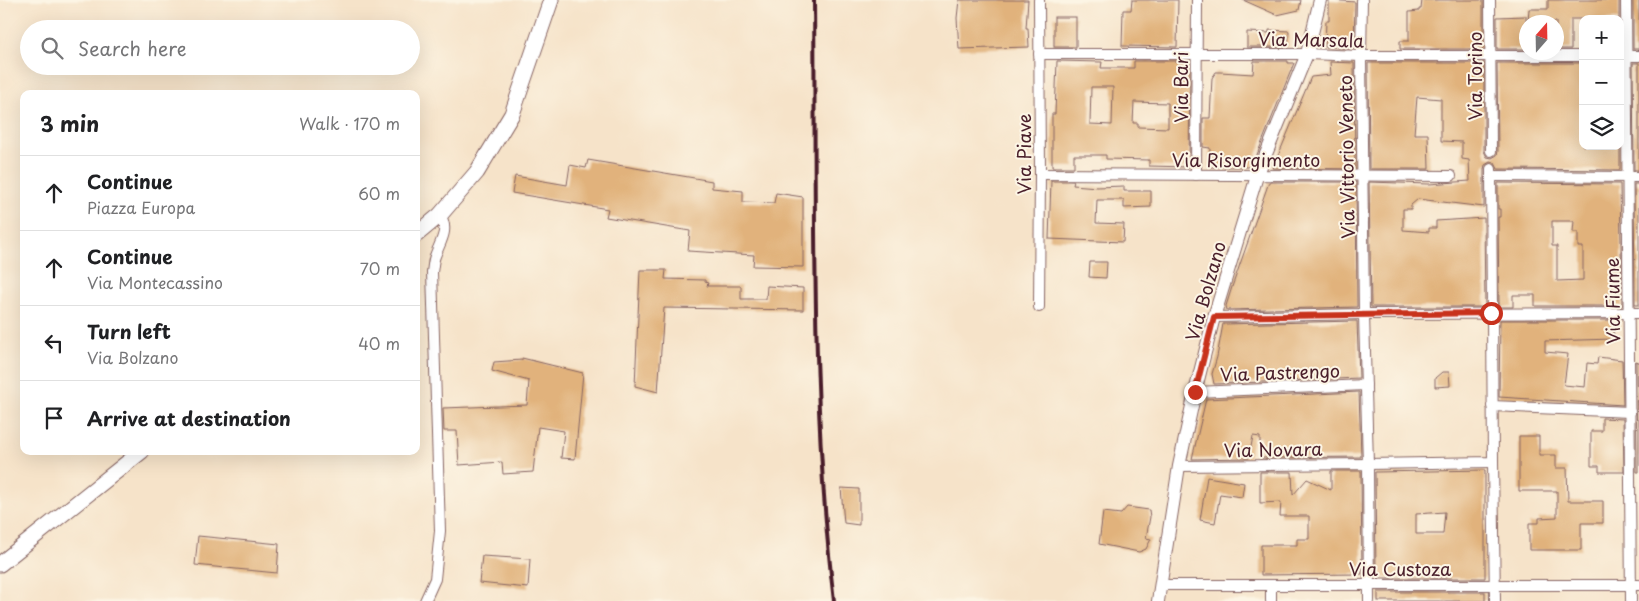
<!DOCTYPE html>
<html lang="en">
<head>
<meta charset="utf-8">
<style>
  body { margin:0; font-family:"Playpen Sans",sans-serif; background:#f6f6f6; color:#202124 }
  .controls { position:absolute; right:15px; top:15px; display:grid; overflow:hidden; border-radius:10px; box-shadow:0 5px 20px #0002 }
  .controls button { width:45px; height:45px; display:grid; place-items:center; padding:0; border:0; border-bottom:1px solid #e0e0e0; background:#fff; color:#202124; font:25px sans-serif }
  .compass { position:absolute; left:1519px; top:15px; width:45px; height:45px; border-radius:50%; background:#fff; box-shadow:0 5px 20px #0002; rotate:20deg }
  .stop { position:absolute; width:15px; height:15px; margin:-11px; border:4px solid #c8321e; border-radius:50%; background:#fff }
  .stop.end { background:#c8321e; border-color:#fff; box-shadow:0 1px 5px #0008 }
  .list { margin:0; padding:0; list-style:none }
  h2 { display:flex; justify-content:space-between; align-items:center; height:65px; margin:0; padding:0 20px; font-size:21px }
  h2 small { font-size:16px; font-weight:400; color:#757577 }
  .list li { display:grid; grid-template-columns:32px 1fr auto; gap:15px; align-items:center; box-sizing:border-box; height:75px; padding:0 20px; border-top:1px solid #e0e0e0 }
  .list b { display:block; font-size:19px; white-space:nowrap }
  .list p { margin:0; font-size:16px; white-space:nowrap; color:#757577 }
  .list em { font-size:16px; font-style:normal; color:#757577 }
  .icon { flex:none; width:28px; height:28px; fill:none; stroke:currentColor; stroke-width:2; stroke-linecap:round; stroke-linejoin:round }
  .map { position:relative; flex:none; width:1639px; height:601px; overflow:hidden }
  .search { position:absolute; background:#fff; box-shadow:0 5px 20px #0002; left:20px; top:20px; width:400px; height:55px; display:flex; align-items:center; gap:12px; box-sizing:border-box; padding:0 18px; border-radius:28px; color:#757577; font-size:19px }
  .panel { position:absolute; background:#fff; box-shadow:0 5px 20px #0002; left:20px; top:90px; width:400px; height:365px; border-radius:10px }
  .map>svg:first-child { display:block }
  .building { fill:#e1b27b; fill-rule:evenodd }
  .lines { fill:none; stroke-linecap:round; stroke-linejoin:round }
  .minor-casing { stroke:#866462; stroke-width:12 }
  .tertiary-casing { stroke:#866462; stroke-width:14 }
  .secondary-casing { stroke:#866462; stroke-width:17 }
  .minor { stroke:#fff; stroke-width:10 }
  .tertiary { stroke:#fff; stroke-width:12 }
  .secondary { stroke:#fff; stroke-width:15 }
  .rail { stroke:#4a1f2b; stroke-width:4 }
  .route { stroke:#c8321e; stroke-width:6 }
  .labels { text-anchor:middle; dominant-baseline:central; stroke-width:4; stroke-linejoin:round; paint-order:stroke }
  .street-label { font-size:18px; fill:#4a1f2b; stroke:#fcf5e5 }
</style>
</head>
<body>
<div class="map">
<svg width="1639" height="601" viewBox="0 0 1639 601">
  <rect width="100%" height="100%" fill="#fcf5e5"/>
  <filter id="ink" filterUnits="userSpaceOnUse"><feTurbulence type="fractalNoise" baseFrequency=".02" numOctaves="2"/><feDisplacementMap in="SourceGraphic" scale="10" xChannelSelector="R" yChannelSelector="G"/><feConvolveMatrix kernelMatrix="1 2 1 2 8 2 1 2 1" color-interpolation-filters="sRGB"/></filter>
  <filter id="wash" filterUnits="userSpaceOnUse"><feTurbulence type="fractalNoise" baseFrequency=".0096" numOctaves="4" result="noise"/><feDisplacementMap in="SourceGraphic" scale="20" xChannelSelector="R" yChannelSelector="G"/><feGaussianBlur stdDeviation="1.12" result="paint"/><feColorMatrix in="noise" values="0 0 0 0 0 0 0 0 0 0 0 0 0 0 0 0 0 1.4 0 .05"/><feComposite in="paint" operator="in"/></filter>
  <g filter="url(#wash)">
    <rect width="100%" height="100%" fill="#f6e3c9"/>
    <g id="blocks">
      <!-- building -->
      <g class="building">
        <path d="M959,0H1028L1026,28H1028L1029,47L959,49L957,18Z"/>
        <path d="M1132,0H1178L1177,47L1122,46L1123,10H1131Z"/>
        <path d="M1243,0H1301L1299,10L1277,15Z"/>
        <path d="M1329,0L1355,2L1354,49L1325,47L1326,21H1329Z"/>
        <path d="M1422,0H1483V49H1400V41H1409V12L1419,11V9H1421Z"/>
        <path d="M1548,0H1619V19H1571V49H1556V22H1528L1529,9H1548Z"/>
        <rect x="1633" y="0" width="6" height="49"/>
        <path d="M1526,16V49H1497V17Z"/>
        <rect x="1054" y="17" width="22" height="30"/>
        <path d="M1269,30L1289,31L1288,47H1247V32L1269,33Z"/>
        <path d="M1057,61L1102,62L1101,68H1134V61H1177V62L1190,63L1189,167L1149,166V160L1106,159V155H1074V167H1052V114H1055ZM1091,87H1113L1112,125L1090,124ZM1134,102L1168,103V128L1138,127V123H1133Z"/>
        <path d="M1254,61H1288V63H1294L1252,167H1209L1210,148L1203,147V118H1210L1212,78L1216,72H1220L1253,74Z"/>
        <path d="M1330,62L1354,63L1355,169L1273,168L1311,77L1331,75Z"/>
        <path d="M1368,63H1484V151L1487,157L1492,158L1497,155L1498,151L1497,63H1583V146H1620V170L1498,169L1495,163L1490,162L1485,165L1484,169V207L1418,199L1411,205V209H1403V230L1429,232V228H1436V221L1484,218L1485,307H1371L1369,182L1429,184L1470,181L1469,160L1462,159V142L1441,141V99L1417,97L1414,134H1428L1429,169H1369Z"/>
        <path d="M1633,63H1639V170H1634Z"/>
        <path d="M588,160L712,181V188L743,191V202L774,203L776,193L803,197V267L753,266L754,255L688,251L690,231L606,217L608,209L512,193L515,176L567,185L570,165L586,168Z"/>
        <path d="M1051,181H1074L1073,185L1097,187L1124,186V191H1151V207L1124,208V200H1097L1096,223L1124,224L1123,242L1049,239Z"/>
        <path d="M1269,182H1356L1357,307L1227,310L1226,306L1232,287Z"/>
        <path d="M1498,183L1620,184L1622,306H1535V295H1513V307H1499L1498,217H1500V209H1498ZM1552,221H1574L1573,232H1578V247H1583V280L1557,281V246H1552Z"/>
        <path d="M1634,184H1639V305H1635Z"/>
        <path d="M1090,262H1107L1106,278L1089,277Z"/>
        <path d="M640,270H666L665,279L705,280V282L708,283L707,286H741V299H766L767,286L803,288V310L664,308L658,392L635,386Z"/>
        <path d="M1500,320H1611L1613,324L1614,339L1545,341V352L1568,354L1564,385L1585,387L1587,363L1597,364L1598,357L1622,360L1623,405L1499,397Z"/>
        <path d="M1357,321L1359,378L1214,384L1212,374L1217,357L1223,324Z"/>
        <path d="M522,358L583,373L575,459L561,458L564,431L538,427L533,472L503,474L502,462L459,465L457,431H444L443,408L527,405L529,381L492,371L494,362L522,360Z"/>
        <path d="M1636,361L1639,362V472H1637Z"/>
        <path d="M1442,372H1449L1450,386L1435,387V378Z"/>
        <path d="M1359,392L1361,457L1260,458V437L1253,436L1249,458L1192,459L1206,399Z"/>
        <path d="M1602,418L1623,419L1624,472H1599V466H1591V431H1602Z"/>
        <path d="M1519,436H1539V455H1556V468H1567L1568,501H1603V523H1581V550H1529V523H1539V518L1557,517V491H1519Z"/>
        <path d="M1485,470V578H1378L1377,574H1376L1375,472ZM1445,512L1443,534H1416V514Z"/>
        <path d="M1331,471H1361L1362,574L1261,575V545H1297V539H1309V516H1280L1281,502L1260,503V472H1292L1293,495L1307,479L1331,490Z"/>
        <path d="M1207,477L1244,483L1242,497L1220,494L1215,523L1200,520Z"/>
        <path d="M841,488L859,489V525L844,523Z"/>
        <path d="M1127,507L1149,510L1150,517L1146,538L1151,539L1146,549L1139,552L1099,544L1103,512L1121,514Z"/>
        <path d="M198,536L279,544L277,573L195,565Z"/>
        <path d="M482,556L530,559L528,588L479,583Z"/>
        <rect x="1378" y="592" width="107" height="9"/>
      </g>
    </g>
  </g>
  <g filter="url(#ink)">
    <use href="#blocks" fill-opacity="0" stroke="#866462" stroke-width="1"/>
    <g class="lines">
      <defs>
        <g id="minor">
          <path d="M1039,0L1040,174L1039,307"/>
          <path d="M1490,0L1491,151"/>
          <path d="M1626,0C1626,200 1631,401 1631,601"/>
          <path d="M1039,54H1307L1361,56H1583"/>
          <path d="M1621,56H1639"/>
          <path d="M1491,169L1493,462L1368,464L1364,314L1639,313"/>
          <path d="M1040,174L1451,176"/>
          <path d="M1196,175L1197,0"/>
          <path d="M1491,176L1639,177"/>
          <path d="M1214,317L1364,314L1361,56L1362,0"/>
          <path d="M1195,392L1366,385"/>
          <path d="M1492,406L1630,412"/>
          <path d="M1493,462L1495,601"/>
          <path d="M1179,466L1368,464L1369,601"/>
          <path d="M1161,585H1639"/>
          <path d="M425,601L435,579L440,531L432,272C433,267 433,261 435,256C440,242 450,230 440,215"/>
          <path d="M1271,601V586"/>
        </g>
        <path id="tertiary" d="M1158,601L1179,466L1195,392L1214,317L1257,176L1307,54L1320,0"/>
        <g id="secondary">
          <path d="M416,235L440,215L477,172L512,114L551,0"/>
          <path d="M0,564L142,451"/>
        </g>
      </defs>
      <!-- minor casing -->
      <use href="#minor" class="minor-casing"/>
      <!-- tertiary casing -->
      <use href="#tertiary" class="tertiary-casing"/>
      <!-- secondary casing -->
      <use href="#secondary" class="secondary-casing"/>
      <!-- minor -->
      <use href="#minor" class="minor"/>
      <!-- tertiary -->
      <use href="#tertiary" class="tertiary"/>
      <!-- secondary -->
      <use href="#secondary" class="secondary"/>
      <!-- rail -->
      <path class="rail" d="M814,0C816,200 810,402 834,601"/>
    </g>
  </g>
  <g class="lines" filter="url(#ink)">
    <!-- route -->
    <path class="route" d="M1195,392L1214,317L1491,313"/>
  </g>
  <g class="labels">
    <!-- street labels -->
    <g class="street-label">
      <text transform="translate(1311 39) rotate(1)">Via Marsala</text>
      <text transform="translate(1474 76) rotate(-90)">Via Torino</text>
      <text transform="translate(1180 87) rotate(-90)">Via Bari</text>
      <text transform="translate(1023 154) rotate(-90)">Via Piave</text>
      <text transform="translate(1346 157) rotate(-91)">Via Vittorio Veneto</text>
      <text x="1246" y="159">Via Risorgimento</text>
      <text transform="translate(1205 291) rotate(-74)">Via Bolzano</text>
      <text transform="translate(1612 301) rotate(-91)">Via Fiume</text>
      <text transform="translate(1280 372) rotate(-2)">Via Pastrengo</text>
      <text transform="translate(1273 449) rotate(-1)">Via Novara</text>
      <text x="1400" y="568">Via Custoza</text>
    </g>
  </g>
</svg>
<div class="controls">
<button>+</button>
<button>−</button>
<button><svg class="icon" aria-label="layers" viewBox="0 0 24 24"><path d="M12 4l9 5-9 5-9-5zM3 14l9 5 9-5"/></svg></button>
</div>
<svg class="compass" viewBox="-18 -18 36 36"><path d="M0-13l5 13h-10z" fill="#e53935"/><path d="M0 13l5-13h-10z" fill="#757577"/></svg>
<div class="stop" style="left:1491px;top:313px"></div>
<div class="stop end" style="left:1195px;top:392px"></div>
<div class="search"><svg class="icon" aria-label="search" viewBox="0 0 24 24"><circle cx="10" cy="10" r="6"/><path d="M15 15l6 6"/></svg>Search here</div>
<section class="panel">
<h2>3 min<small>Walk · 170 m</small></h2>
<ul class="list">
<li><svg class="icon" aria-label="ahead" viewBox="0 0 24 24"><path d="M12 20V5M6 11l6-6 6 6"/></svg><div><b>Continue</b><p>Piazza Europa</p></div><em>60 m</em></li>
<li><svg class="icon" aria-label="ahead" viewBox="0 0 24 24"><path d="M12 20V5M6 11l6-6 6 6"/></svg><div><b>Continue</b><p>Via Montecassino</p></div><em>70 m</em></li>
<li><svg class="icon" aria-label="left" viewBox="0 0 24 24"><path d="M17 20v-9H6M10 6l-5 5 5 5"/></svg><div><b>Turn left</b><p>Via Bolzano</p></div><em>40 m</em></li>
<li><svg class="icon" aria-label="arrive" viewBox="0 0 24 24"><path d="M6 21V4h12l-3 4 3 4H6"/></svg><div><b>Arrive at destination</b></div></li>
</ul>
</section>
</div>
</body>
</html>
